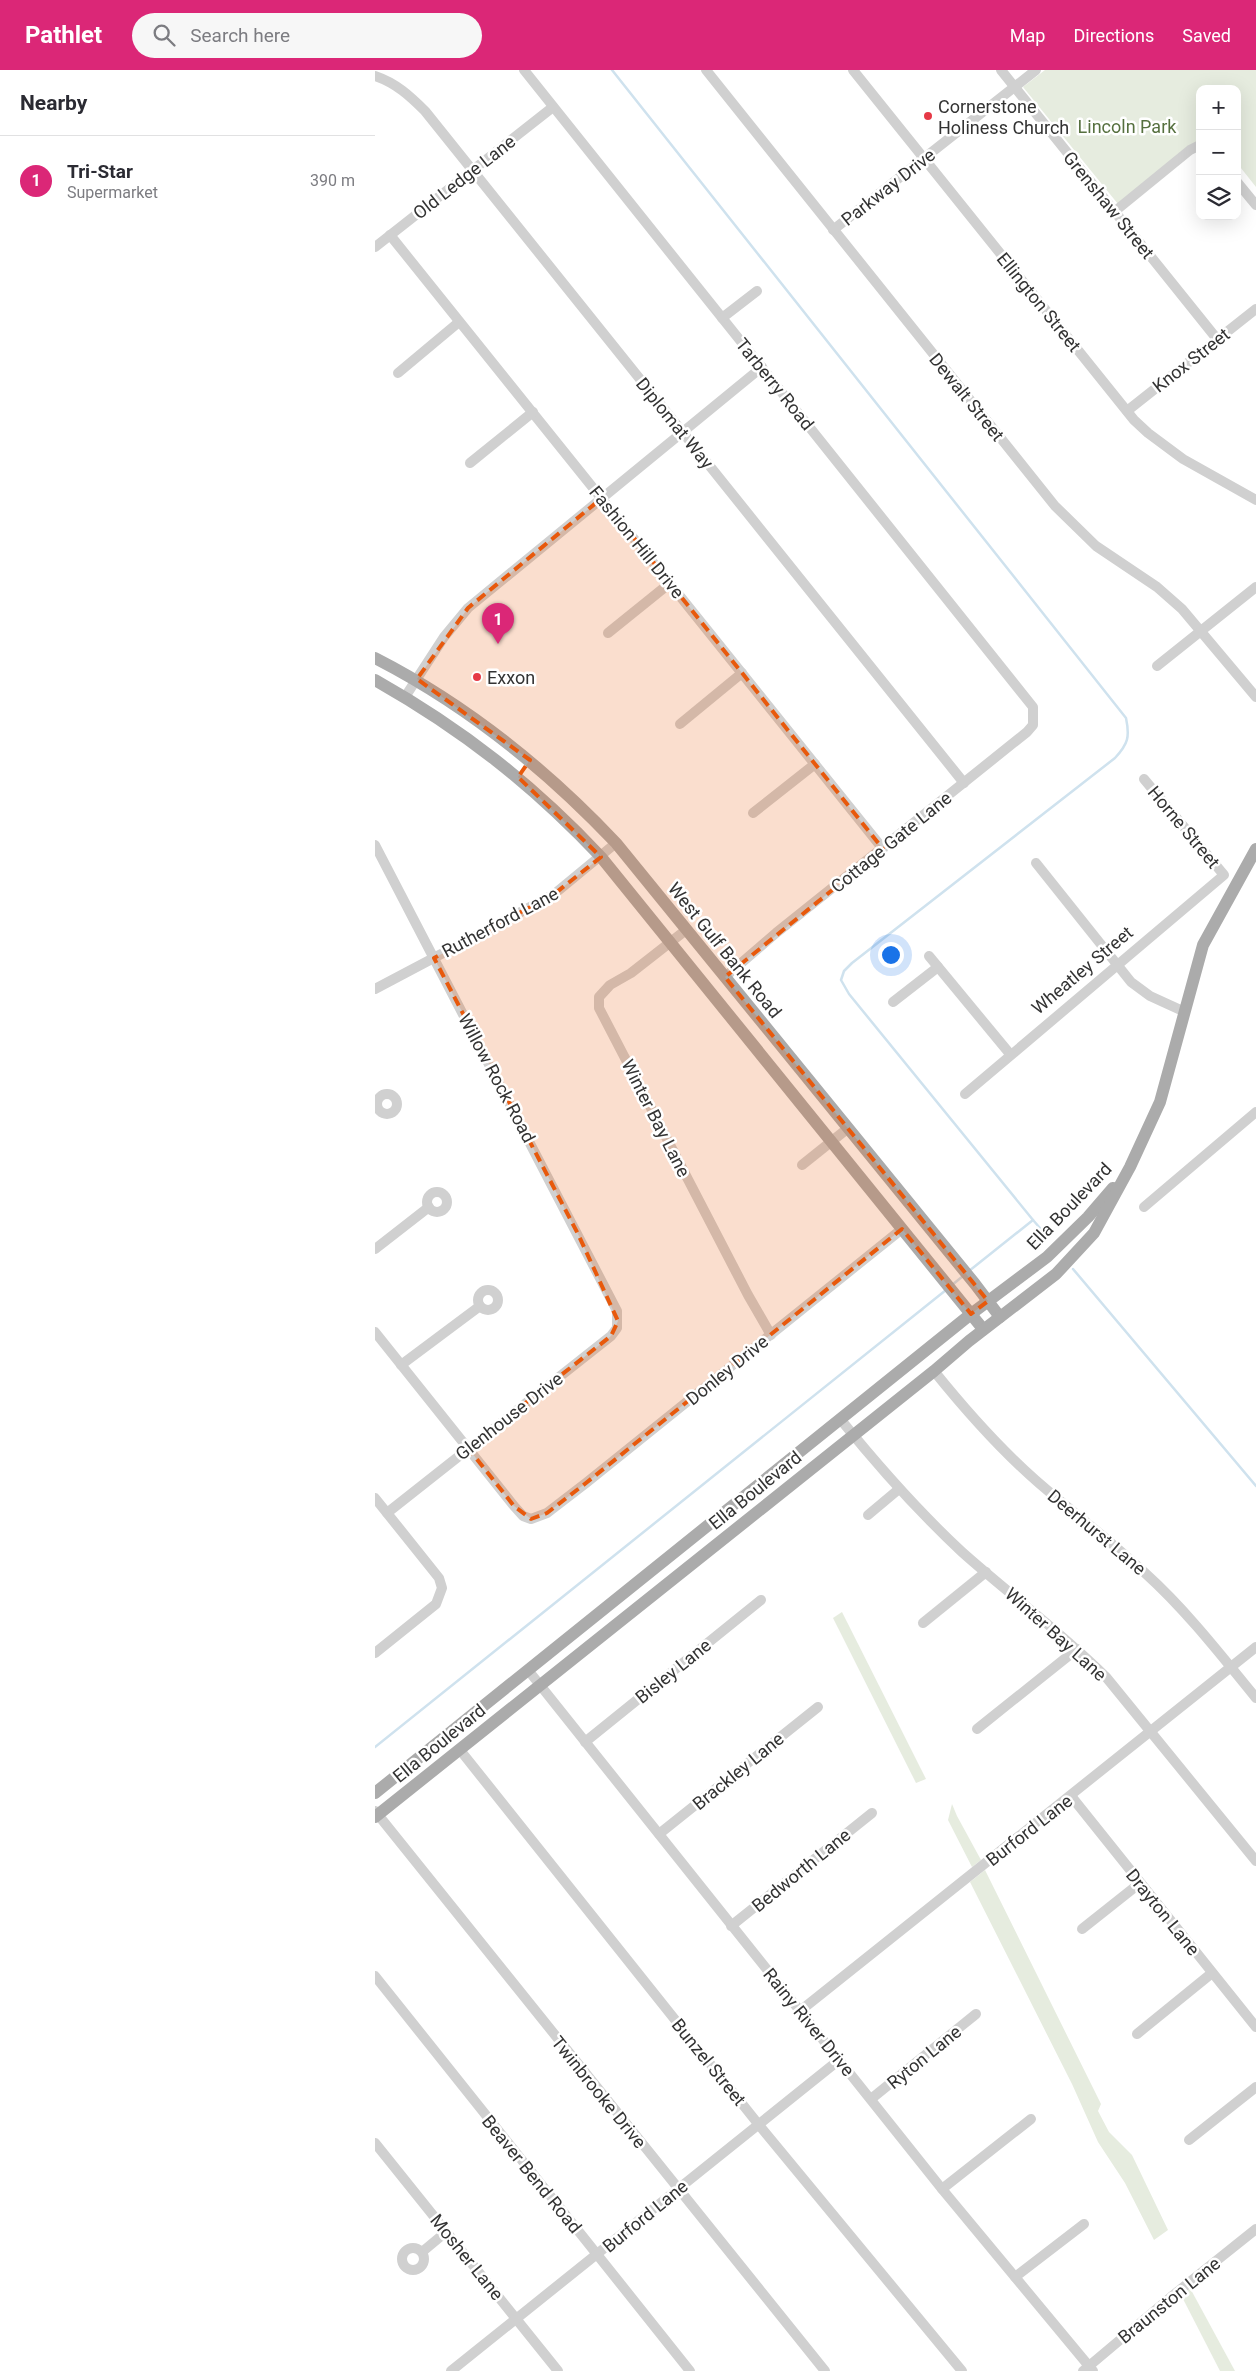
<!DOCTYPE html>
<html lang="en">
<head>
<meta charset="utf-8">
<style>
  body { margin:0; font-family:Roboto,sans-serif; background:#f7f7f7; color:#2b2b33 }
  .controls { position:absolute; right:15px; top:15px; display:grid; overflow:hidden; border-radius:10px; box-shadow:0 5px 20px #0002 }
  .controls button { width:45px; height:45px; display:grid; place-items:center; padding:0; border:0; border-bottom:1px solid #e1e1e2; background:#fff; color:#2b2b33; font:25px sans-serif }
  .you { position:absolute; left:515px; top:884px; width:18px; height:18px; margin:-12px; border:4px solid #fff; border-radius:50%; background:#1a73e8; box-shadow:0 0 0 8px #1a73e833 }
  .badge { display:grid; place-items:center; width:32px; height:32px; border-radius:50%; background:#db2777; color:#fff; font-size:16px; font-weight:700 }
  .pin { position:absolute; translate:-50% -41px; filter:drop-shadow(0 1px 2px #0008) }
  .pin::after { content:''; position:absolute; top:26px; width:18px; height:15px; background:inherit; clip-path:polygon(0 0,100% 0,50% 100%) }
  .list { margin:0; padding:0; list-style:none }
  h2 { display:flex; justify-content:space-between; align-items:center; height:65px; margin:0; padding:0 20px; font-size:21px }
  h2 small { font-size:16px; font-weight:400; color:#7c7c81 }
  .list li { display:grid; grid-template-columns:32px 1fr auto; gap:15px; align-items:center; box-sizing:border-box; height:90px; padding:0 20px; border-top:1px solid #e1e1e2 }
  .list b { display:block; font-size:19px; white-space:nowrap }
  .list p { margin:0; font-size:16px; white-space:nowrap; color:#7c7c81 }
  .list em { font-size:16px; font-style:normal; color:#7c7c81 }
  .icon { flex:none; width:28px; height:28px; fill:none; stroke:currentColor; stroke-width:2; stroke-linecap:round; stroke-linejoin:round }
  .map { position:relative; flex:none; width:881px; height:2301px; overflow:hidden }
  header { display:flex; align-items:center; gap:30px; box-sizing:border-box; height:70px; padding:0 25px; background:#db2777; color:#fff }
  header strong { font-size:24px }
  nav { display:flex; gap:28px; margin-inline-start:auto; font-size:18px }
  .search { width:350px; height:45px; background:#f7f7f7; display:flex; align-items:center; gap:12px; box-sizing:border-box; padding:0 18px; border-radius:28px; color:#7c7c81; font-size:19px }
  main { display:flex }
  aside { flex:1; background:#fff }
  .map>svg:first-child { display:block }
  .green { fill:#e6ecdf }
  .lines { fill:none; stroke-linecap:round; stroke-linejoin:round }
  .stream { stroke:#cfe2ee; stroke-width:2.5 }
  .minor { stroke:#d0d0d0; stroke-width:10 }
  .major { stroke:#ababab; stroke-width:12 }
  .marked { fill:#e8590c; fill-opacity:0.2; stroke:#e8590c; stroke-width:4; stroke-dasharray:10 6; stroke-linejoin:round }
  .poi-dot { fill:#e63946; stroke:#fff; stroke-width:2 }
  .labels { text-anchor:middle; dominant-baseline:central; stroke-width:5; stroke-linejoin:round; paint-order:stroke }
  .poi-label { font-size:18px; fill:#333; stroke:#fff; text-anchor:start }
  .park-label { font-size:18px; fill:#56703f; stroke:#fff }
  .street-label { font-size:18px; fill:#333; stroke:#fff }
</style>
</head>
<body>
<header>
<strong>Pathlet</strong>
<div class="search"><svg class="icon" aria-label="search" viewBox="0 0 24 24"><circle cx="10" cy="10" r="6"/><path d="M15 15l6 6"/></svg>Search here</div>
<nav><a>Map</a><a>Directions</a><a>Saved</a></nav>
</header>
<main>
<aside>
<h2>Nearby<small></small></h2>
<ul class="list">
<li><span class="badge">1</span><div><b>Tri-Star</b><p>Supermarket</p></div><em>390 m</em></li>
</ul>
</aside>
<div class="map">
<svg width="881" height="2301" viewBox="0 0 881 2301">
  <rect width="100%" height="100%" fill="#fff"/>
  <!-- green -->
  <g class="green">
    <path d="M670,0H881V117L862,93V19H825V70L743,134L648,17Z"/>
    <path d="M467,1542L551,1709L541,1713L458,1548Z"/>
    <path d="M577,1734L582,1746L606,1790L597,1797L573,1750Z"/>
    <path d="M610,1800L726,2034L723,2041L734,2062L757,2085L793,2160L779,2170L750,2113L723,2072L697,2014L595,1812Z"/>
    <path d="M815,2218L860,2301H845L806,2225Z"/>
  </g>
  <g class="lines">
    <!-- stream -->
    <g class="stream">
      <path d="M237,0L751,648C755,667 753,674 740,688L477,893L469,901L466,910L474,924L658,1150L594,1201"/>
      <path d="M658,1150L671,1165"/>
      <path d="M698,1199L881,1416"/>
      <path d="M577,1215L588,1206"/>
      <path d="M0,1677L571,1220"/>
    </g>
    <!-- minor -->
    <g class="minor">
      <path d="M149,0L658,637V655L652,662L401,863L350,907"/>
      <path d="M331,0L680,436L721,476L782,517L807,539L881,627"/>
      <path d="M478,0L759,350L773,363L808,389L881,430"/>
      <path d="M626,0L842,269"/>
      <path d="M0,6C21,13 35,26 50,41L589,713"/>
      <path d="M862,112L881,135"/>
      <path d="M739,142L815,80L825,75"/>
      <path d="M458,160L661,0"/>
      <path d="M15,165L508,779"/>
      <path d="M0,177L178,37"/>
      <path d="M347,248L382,221"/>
      <path d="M23,303L84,252"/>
      <path d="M752,341L881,239"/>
      <path d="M95,393L158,342"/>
      <path d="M233,563L295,513"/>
      <path d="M782,596L881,517"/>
      <path d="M30,627L69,567L93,538L387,297"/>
      <path d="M305,654L367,603"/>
      <path d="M378,743L440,694"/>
      <path d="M0,775L242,1241V1258L236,1266L12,1443"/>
      <path d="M661,793L756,912L775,926L810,942"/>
      <path d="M311,860L256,903L235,915L224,927V938L373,1225L396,1265"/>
      <path d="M554,886L635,984"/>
      <path d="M0,919L178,825L241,773"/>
      <path d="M518,932L563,897"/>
      <circle cx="12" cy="1034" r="10"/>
      <path d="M590,1024L849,805L769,709"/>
      <path d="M427,1095L472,1059"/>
      <circle cx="62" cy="1132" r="10"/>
      <path d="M769,1137L881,1042"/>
      <path d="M0,1179L54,1137"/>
      <circle cx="113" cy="1230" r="10"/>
      <path d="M0,1262L139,1436L148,1446L156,1449L172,1443L211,1413L527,1159"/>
      <path d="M26,1295L105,1236"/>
      <path d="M559,1301C596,1347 636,1392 683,1429C712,1453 742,1477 770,1503C811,1540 846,1585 881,1628"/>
      <path d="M466,1350C504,1397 543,1441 587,1482C634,1524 686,1562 731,1607L881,1791"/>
      <path d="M0,1428L64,1508L67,1518L61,1534L0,1583"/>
      <path d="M493,1445L524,1419"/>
      <path d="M548,1553L611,1502"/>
      <path d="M153,1600L567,2119L718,2301"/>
      <path d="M602,1659L702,1579"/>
      <path d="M210,1672L386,1530"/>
      <path d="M85,1680L384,2055L587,2301"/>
      <path d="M696,1726L881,1957"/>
      <path d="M0,1741L450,2301"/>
      <path d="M284,1764L443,1637"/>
      <path d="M356,1856L497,1743"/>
      <path d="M707,1859L765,1813"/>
      <path d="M0,1906L315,2301"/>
      <path d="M425,1941L881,1577"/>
      <path d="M762,1964L837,1903"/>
      <path d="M496,2029L601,1944"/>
      <path d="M814,2070L881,2017"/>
      <path d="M0,2073L183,2301"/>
      <path d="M567,2119L656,2049"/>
      <circle cx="38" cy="2189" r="11"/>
      <path d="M47,2182L71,2162"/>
      <path d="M640,2207L709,2154"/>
      <path d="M76,2301L464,1990"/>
      <path d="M708,2301L796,2227L881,2159"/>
    </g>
    <!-- major -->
    <g class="major">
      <path d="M0,588C92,635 170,698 241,773L600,1214L625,1247"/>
      <path d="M0,610C87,659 157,714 226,787L608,1259"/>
      <path d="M0,1723L596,1244L672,1187L713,1147L738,1118"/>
      <path d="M0,1747L559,1301L594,1271L681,1204L719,1163L755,1097L785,1032L828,875L881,779"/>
    </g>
  </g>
  <!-- marked area -->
  <path class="marked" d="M227,428L508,779L350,907L613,1231L596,1244L527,1159L211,1413L172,1443L156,1449L139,1436L93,1378L236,1266L243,1251L203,1164L59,888L178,825L226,787L143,707L155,690L42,609L93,538Z"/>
  <!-- markers -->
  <g class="poi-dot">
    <circle cx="553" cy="46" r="5"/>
    <circle cx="102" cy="607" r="5"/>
  </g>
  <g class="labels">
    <!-- poi labels -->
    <g class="poi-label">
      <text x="563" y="36">Cornerstone<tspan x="563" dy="21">Holiness Church</tspan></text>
      <text x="112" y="607">Exxon</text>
    </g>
    <!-- park labels -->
    <g class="park-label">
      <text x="752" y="56">Lincoln Park</text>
    </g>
    <!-- street labels -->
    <g class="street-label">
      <text transform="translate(89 107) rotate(-38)">Old Ledge Lane</text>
      <text transform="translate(513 117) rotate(-38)">Parkway Drive</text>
      <text transform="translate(734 135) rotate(51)">Grenshaw Street</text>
      <text transform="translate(664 232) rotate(51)">Ellington Street</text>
      <text transform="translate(816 290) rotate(-38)">Knox Street</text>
      <text transform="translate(400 314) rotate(51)">Tarberry Road</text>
      <text transform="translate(592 327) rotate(51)">Dewalt Street</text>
      <text transform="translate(300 353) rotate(51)">Diplomat Way</text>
      <text transform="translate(262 472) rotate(51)">Fashion Hill Drive</text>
      <text transform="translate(809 757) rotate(50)">Horne Street</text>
      <text transform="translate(516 772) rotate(-39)">Cottage Gate Lane</text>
      <text transform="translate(125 852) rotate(-28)">Rutherford Lane</text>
      <text transform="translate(350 880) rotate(51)">West Gulf Bank Road</text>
      <text transform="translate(707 900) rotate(-40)">Wheatley Street</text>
      <text transform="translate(122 1008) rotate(62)">Willow Rock Road</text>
      <text transform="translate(281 1048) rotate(63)">Winter Bay Lane</text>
      <text transform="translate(694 1136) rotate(-46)">Ella Boulevard</text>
      <text transform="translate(352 1300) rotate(-39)">Donley Drive</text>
      <text transform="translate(134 1346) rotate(-38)">Glenhouse Drive</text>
      <text transform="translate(380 1420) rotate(-39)">Ella Boulevard</text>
      <text transform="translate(722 1462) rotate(40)">Deerhurst Lane</text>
      <text transform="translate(681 1564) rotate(42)">Winter Bay Lane</text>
      <text transform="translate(298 1601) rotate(-39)">Bisley Lane</text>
      <text transform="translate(64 1673) rotate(-39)">Ella Boulevard</text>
      <text transform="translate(363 1701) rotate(-39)">Brackley Lane</text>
      <text transform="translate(654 1760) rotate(-38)">Burford Lane</text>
      <text transform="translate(426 1800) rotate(-39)">Bedworth Lane</text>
      <text transform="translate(788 1842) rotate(51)">Drayton Lane</text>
      <text transform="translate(434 1952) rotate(51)">Rainy River Drive</text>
      <text transform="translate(549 1987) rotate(-39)">Ryton Lane</text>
      <text transform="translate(334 1992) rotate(51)">Bunzel Street</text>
      <text transform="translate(224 2022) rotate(51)">Twinbrooke Drive</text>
      <text transform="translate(157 2104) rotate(51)">Beaver Bend Road</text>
      <text transform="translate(270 2146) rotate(-39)">Burford Lane</text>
      <text transform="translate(92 2187) rotate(51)">Mosher Lane</text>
      <text transform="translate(794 2230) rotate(-39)">Braunston Lane</text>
    </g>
  </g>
</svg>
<div class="controls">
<button>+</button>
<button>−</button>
<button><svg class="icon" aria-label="layers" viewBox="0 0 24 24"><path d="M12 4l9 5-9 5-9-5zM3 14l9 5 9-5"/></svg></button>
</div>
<div class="you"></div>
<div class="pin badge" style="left:123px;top:574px">1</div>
</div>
</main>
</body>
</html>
